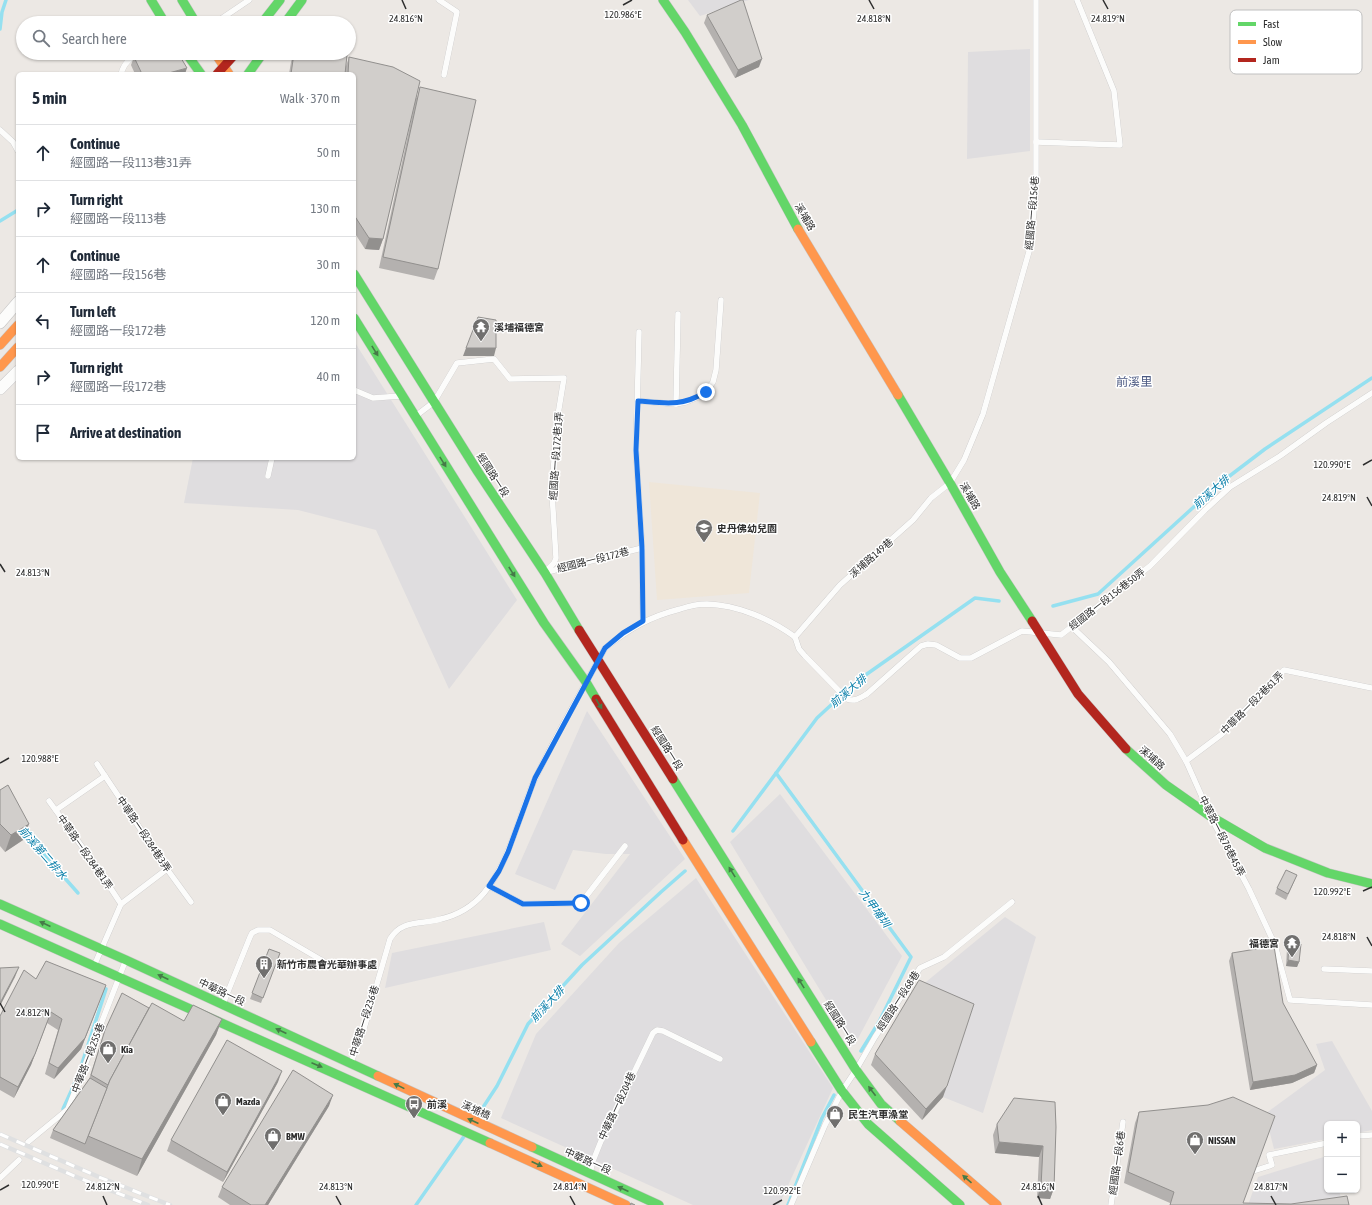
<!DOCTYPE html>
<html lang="en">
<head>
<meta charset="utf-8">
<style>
  body { margin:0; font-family:"Asap Condensed","Noto Sans TC",sans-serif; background:#f2f2f3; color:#1f2937 }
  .controls { position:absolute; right:12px; bottom:12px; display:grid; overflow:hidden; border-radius:6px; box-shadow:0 1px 3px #0004 }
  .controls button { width:36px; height:36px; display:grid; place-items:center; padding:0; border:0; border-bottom:1px solid #e0e1e3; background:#fff; color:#1f2937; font:20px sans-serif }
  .stop { position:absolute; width:12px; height:12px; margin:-9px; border:3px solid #1a73e8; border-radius:50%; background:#fff }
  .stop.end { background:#1a73e8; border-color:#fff; box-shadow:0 1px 4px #0008 }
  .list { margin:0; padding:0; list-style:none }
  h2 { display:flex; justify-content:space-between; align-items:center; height:52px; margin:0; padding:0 16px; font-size:17px }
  h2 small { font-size:13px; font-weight:400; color:#747a83 }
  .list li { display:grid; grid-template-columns:26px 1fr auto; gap:12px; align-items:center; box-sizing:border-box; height:56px; padding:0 16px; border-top:1px solid #e0e1e3 }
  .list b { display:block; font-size:15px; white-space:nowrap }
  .list p { margin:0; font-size:13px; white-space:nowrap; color:#747a83 }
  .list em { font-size:13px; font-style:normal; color:#747a83 }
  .icon { flex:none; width:22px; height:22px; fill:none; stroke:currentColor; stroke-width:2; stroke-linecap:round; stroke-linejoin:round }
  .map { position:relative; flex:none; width:1372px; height:1205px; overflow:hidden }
  .search { position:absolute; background:#fff; box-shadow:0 1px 3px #0004; left:16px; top:16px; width:340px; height:44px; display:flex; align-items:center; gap:10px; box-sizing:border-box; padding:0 14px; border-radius:22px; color:#747a83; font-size:15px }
  .panel { position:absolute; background:#fff; box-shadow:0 1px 3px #0004; left:16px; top:72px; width:340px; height:388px; border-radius:6px }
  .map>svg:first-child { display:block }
  .industrial { fill:#dfdddf }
  .education { fill:#efe6d9 }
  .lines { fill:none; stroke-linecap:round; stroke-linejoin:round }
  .stream { stroke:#95e0f0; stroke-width:3.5 }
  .lane-casing { stroke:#c6c5c5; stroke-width:6 }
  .street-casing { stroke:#c6c5c5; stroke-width:12 }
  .fast-casing { stroke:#c6c5c5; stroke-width:10 }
  .slow-casing { stroke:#c6c5c5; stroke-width:10 }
  .jam-casing { stroke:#c6c5c5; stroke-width:10 }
  .lane { stroke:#fcfcfb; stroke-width:5.5 }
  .street { stroke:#fcfcfb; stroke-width:11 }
  .fast { stroke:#63d668; stroke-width:9 }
  .slow { stroke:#ff974d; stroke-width:9 }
  .jam { stroke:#b3261e; stroke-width:9 }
  .rail-casing { stroke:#dfe0e1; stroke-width:4.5 }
  .rail { stroke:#fff; stroke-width:3; stroke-dasharray:9; stroke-linecap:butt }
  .wall { fill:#b4b1af }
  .shaded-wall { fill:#92908e }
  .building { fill:#d1cecb; stroke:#92908e }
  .oneway { fill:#467a48 }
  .route { stroke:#1a73e8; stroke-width:5 }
  .ticks { fill:none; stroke:#2e2e2e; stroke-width:1.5 }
  .labels { text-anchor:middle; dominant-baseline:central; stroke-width:3; stroke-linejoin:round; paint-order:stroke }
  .street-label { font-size:10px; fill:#2e2e2e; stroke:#fff }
  .poi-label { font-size:10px; font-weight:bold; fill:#2e2e2e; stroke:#fff; text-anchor:start }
  .water-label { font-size:11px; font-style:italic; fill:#077ea9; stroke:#fff }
  .quarter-label { font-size:12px; fill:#4b5982; stroke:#fff }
  .key { fill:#fff; stroke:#c0c0c0; stroke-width:1 }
  .key-label { font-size:11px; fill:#2e2e2e }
  .ticks-label { font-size:10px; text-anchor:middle; fill:#2e2e2e; stroke:#fff; stroke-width:3; stroke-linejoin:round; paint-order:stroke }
</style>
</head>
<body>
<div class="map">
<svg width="1372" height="1205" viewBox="0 0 1372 1205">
  <rect width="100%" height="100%" fill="#ece8e4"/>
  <!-- industrial -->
  <g class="industrial">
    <path d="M688,0H749L700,16Z"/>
    <path d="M1030,49V151L967,159L968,52Z"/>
    <path d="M354,341L517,600L449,689L376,530L298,510L184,503L193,458H354Z"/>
    <path d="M587,711L685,859L580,956L561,944L630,854H606L573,850L555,890L515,874Z"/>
    <path d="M780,794L902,956L854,1046L730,842Z"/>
    <path d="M696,878L833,1088L779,1205H693L501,1118L536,1034L619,943Z"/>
    <path d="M1005,917L1036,937L983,1113L943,1097L915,991Z"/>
    <path d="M544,922L551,950L385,988L392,953Z"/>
    <path d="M1332,1041L1372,1111V1130L1357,1133V1124H1327V1139L1274,1149L1265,1114L1325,1070L1316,1044Z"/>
    <path d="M1327,1156V1190H1339L1342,1203L1312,1205H1248L1258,1177Z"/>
  </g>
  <!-- education -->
  <path class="education" d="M649,482L760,493L749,593L657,600Z"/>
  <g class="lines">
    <!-- stream -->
    <g class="stream">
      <path d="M0,29L2,12L6,0"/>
      <path d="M0,221L18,210"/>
      <path d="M1053,606L1098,594L1219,484L1265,449L1372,378"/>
      <path d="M776,773L911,957L879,1022L861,1051"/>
      <path d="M23,831L78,893"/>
      <path d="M733,831L817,718L857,681L975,598L999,601"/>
      <path d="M63,1109L78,1076L106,989"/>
      <path d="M476,1118L497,1086L528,1024L582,965L661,892L685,871"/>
      <path d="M416,1205L465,1135"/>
      <path d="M788,1205L822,1118L834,1095"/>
    </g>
    <defs>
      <g id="lane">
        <path d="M439,0L457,12L444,75"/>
        <path d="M215,23L249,0"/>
        <path d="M121,74C124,63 130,58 140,53"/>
        <path d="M0,130L13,142L18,151"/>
        <path d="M1036,142L1120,145L1114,91L1077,0"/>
        <path d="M639,332L636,450L642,548L643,621"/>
        <path d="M354,390L373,398L400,396"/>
        <path d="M638,401L676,404L686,402L698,397L706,392L713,382L716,370L721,300"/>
        <path d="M676,404L678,314"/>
        <path d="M417,415L434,402L457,363L494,359L510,379L564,378L556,427L552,493L556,558L554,563L546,571"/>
        <path d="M268,476L272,458"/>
        <path d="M547,572L642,548"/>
        <path d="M1072,627L1109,662L1170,734L1186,761L1207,808"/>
        <path d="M795,637L799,649L805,656L847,699C855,702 860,698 867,694L921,646L928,644L936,645L960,658H971L1022,631L1061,635L1150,566L1205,510L1230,487L1280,456L1326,423L1372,393"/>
        <path d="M795,637L840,585L913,520L931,498L950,483L964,460L983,414L1030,248L1036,192V0"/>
        <path d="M1186,761L1222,734L1284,670L1372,688"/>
        <path d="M97,764L167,869L191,902"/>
        <path d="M49,801L96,866L121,904"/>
        <path d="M56,810L105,776"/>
        <path d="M1215,825L1249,889L1275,945L1290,1000L1372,1005"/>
        <path d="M489,886L523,904L581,903L625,846"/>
        <path d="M94,966L121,904L167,869"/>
        <path d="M1324,969L1372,971"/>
        <path d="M223,1004L250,937L252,933L258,930H270L323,961"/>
        <path d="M351,1062L363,1032L390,939C402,919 421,925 441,919C458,915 473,906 484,893C506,866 515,831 527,799C530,792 532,784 536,777C557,733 582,691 605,648C630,628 649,617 680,609C689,606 698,604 707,604C738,605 770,619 795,637"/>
        <path d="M1357,1136L1372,1135"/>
        <path d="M28,1142L68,1109L125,962"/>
        <path d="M1250,1172L1272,1165L1269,1155L1327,1143"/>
        <path d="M590,1173L593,1161L601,1141L653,1033L657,1030L663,1031L720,1059"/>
        <path d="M0,1178L19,1160"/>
        <path d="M791,1205L825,1125L842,1091L856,1070L875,1037L920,968L944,957L1012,902"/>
        <path d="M1111,1205L1123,1122"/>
      </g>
      <g id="street">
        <path d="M0,323L18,302"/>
        <path d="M0,389L18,371"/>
      </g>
      <g id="fast">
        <path d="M151,0L165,23"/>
        <path d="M182,0L196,23"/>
        <path d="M663,0L685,32L742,125L798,229"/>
        <path d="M262,23L280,0"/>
        <path d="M285,23L302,0"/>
        <path d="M186,53L201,74"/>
        <path d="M248,74L263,53"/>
        <path d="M354,274L478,472L545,573L579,630"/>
        <path d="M354,318L544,623L586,682L596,699"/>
        <path d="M898,395L950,483L1000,572L1032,621"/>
        <path d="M1126,749L1166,785L1210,816L1265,848L1328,873L1372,884"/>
        <path d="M673,779L856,1070L881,1104L900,1121"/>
        <path d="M0,904L126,960L378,1076"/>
        <path d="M0,924C163,998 327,1069 490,1143"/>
        <path d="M811,1042L842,1091L868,1124L960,1205"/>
        <path d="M532,1147L659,1205"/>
      </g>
      <g id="slow">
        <path d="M215,53L229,74"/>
        <path d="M798,229L898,395"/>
        <path d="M0,345L18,325"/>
        <path d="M0,367L18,347"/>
        <path d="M683,840L811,1042"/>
        <path d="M378,1076L532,1147"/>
        <path d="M900,1121L997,1205"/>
        <path d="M490,1143L626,1205"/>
      </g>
      <g id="jam">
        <path d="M217,74L236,53"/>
        <path d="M1032,621L1078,694L1126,749"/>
        <path d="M579,630L673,779"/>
        <path d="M596,699L683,840"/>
      </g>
    </defs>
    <!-- lane casing -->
    <use href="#lane" class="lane-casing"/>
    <!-- street casing -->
    <use href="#street" class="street-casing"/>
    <!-- fast casing -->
    <use href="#fast" class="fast-casing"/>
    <!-- slow casing -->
    <use href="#slow" class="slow-casing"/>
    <!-- jam casing -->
    <use href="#jam" class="jam-casing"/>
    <!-- lane -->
    <use href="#lane" class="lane"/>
    <!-- street -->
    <use href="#street" class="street"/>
    <!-- fast -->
    <use href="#fast" class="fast"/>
    <!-- slow -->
    <use href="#slow" class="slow"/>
    <!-- jam -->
    <use href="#jam" class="jam"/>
    <defs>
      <g id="rail">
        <path d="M0,1134L99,1177L170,1205"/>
        <path d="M0,1144L79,1178L148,1205"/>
      </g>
    </defs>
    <!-- rail casing -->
    <use href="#rail" class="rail-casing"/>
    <!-- rail -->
    <use href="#rail" class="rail"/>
  </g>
  <!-- wall -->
  <g class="wall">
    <path d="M707,15L759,67L735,78L704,23Z"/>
    <path d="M294,53H320L346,66L349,57L417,98L420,87L438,269L434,280L379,268L416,98L383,239L379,250L365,249L354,232V74H289L291,62Z"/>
    <path d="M134,57L185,74H135L131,65Z"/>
    <path d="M0,790L23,840L5,852L0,846Z"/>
    <path d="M1297,875L1286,900L1275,894L1277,888Z"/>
    <path d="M1289,943L1299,962L1297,967L1286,966L1287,949Z"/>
    <path d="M269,949L280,953L261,1003L250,999Z"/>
    <path d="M1232,953L1283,1003L1317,1065L1314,1073L1292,1083L1250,1090L1229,961Z"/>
    <path d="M36,979L106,985L81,1049L54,1079L45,1074L58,1030L47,1023L31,1065L14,1098L0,1090V1016Z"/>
    <path d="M149,1008L184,1021L222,1019L216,1035L137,1176L50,1138L53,1130L89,1079L105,1030Z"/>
    <path d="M875,1054L943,1097L922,1120L871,1065Z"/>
    <path d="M278,1082L223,1182L167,1151L171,1140Z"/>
    <path d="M1055,1102L1054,1188L1050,1199L1037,1198L1039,1157L995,1153L993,1135L997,1124Z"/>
    <path d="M329,1106L268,1205H230L218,1197L222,1187Z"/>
    <path d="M1139,1112L1243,1203L1291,1204L1349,1205H1170V1203L1124,1183L1135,1123Z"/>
  </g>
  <!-- shaded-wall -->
  <g class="shaded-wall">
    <path d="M762,59L759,67L735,78L738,70Z"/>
    <path d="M187,68L185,74H165Z"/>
    <path d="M369,238L383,239L379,250L365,249Z"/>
    <path d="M466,348H496L494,356H463Z"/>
    <path d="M29,824L23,840L5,852L11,835Z"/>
    <path d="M1288,960L1299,962L1297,967L1286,966Z"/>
    <path d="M19,967L15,977L0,1006V1003Z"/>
    <path d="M106,985L81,1049L54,1079L58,1068Z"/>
    <path d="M51,1012L31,1065L14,1098L18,1087Z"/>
    <path d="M222,1019L216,1035L137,1176L142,1159Z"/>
    <path d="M1317,1065L1314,1073L1292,1083L1250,1090L1253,1082Z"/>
    <path d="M282,1071L278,1082L223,1182L227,1172Z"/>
    <path d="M947,1086L943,1097L922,1120L926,1109Z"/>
    <path d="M333,1095L329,1106L268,1205H265Z"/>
    <path d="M999,1142L1043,1146L1039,1157L995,1153Z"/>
    <path d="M1041,1187L1054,1188L1050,1199L1037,1198Z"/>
  </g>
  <!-- building -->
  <g class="building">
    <path d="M741,0H743L762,59L738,70L707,15Z"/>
    <path d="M146,53H178L187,68L165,74H142L134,57Z"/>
    <path d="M294,53H320L347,55L345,74H291Z"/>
    <path d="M349,57L393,67L420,81L383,239L369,238L354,215V74H348Z"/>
    <path d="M420,87L476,100L438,269L383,257Z"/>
    <path d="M478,317L496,320V348H466Z"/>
    <path d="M8,785L29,824L11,835L0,824V790Z"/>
    <path d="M1286,870L1297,875L1288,894L1277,888Z"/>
    <path d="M1289,943L1301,944L1299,962L1288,960Z"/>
    <path d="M1274,946L1283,1003L1317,1065L1295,1075L1253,1082L1232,953Z"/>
    <path d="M269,949L280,953L263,998L252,993Z"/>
    <path d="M46,961L106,985L85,1038L58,1068L49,1063L62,1019L51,1012L35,1054L18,1087L0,1077V1016L24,970L36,979Z"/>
    <path d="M19,967L0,1003V968Z"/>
    <path d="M919,980L974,1004L947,1086L926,1109L875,1054Z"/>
    <path d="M122,993L149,1008L110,1080L108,1085L91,1075L105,1030Z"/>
    <path d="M152,1003L184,1021L193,1005L222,1019L142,1159L88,1136L110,1080Z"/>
    <path d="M227,1040L282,1071L227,1172L171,1140Z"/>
    <path d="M293,1070L333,1095L265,1205H251L222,1187Z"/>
    <path d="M90,1078L107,1088L85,1144L53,1130Z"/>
    <path d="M1233,1097L1275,1116L1243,1203L1291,1204L1347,1196L1349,1205H1170L1174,1192L1128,1172L1139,1112L1208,1105Z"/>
    <path d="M1014,1098L1055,1102L1056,1127L1054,1188L1041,1187L1043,1146L999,1142L997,1124Z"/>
    <path d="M631,1203L635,1205H630Z"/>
  </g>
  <!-- one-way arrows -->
  <defs><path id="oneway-solid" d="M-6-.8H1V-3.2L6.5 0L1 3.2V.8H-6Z"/></defs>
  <g class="oneway">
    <use href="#oneway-solid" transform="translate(375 351) rotate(58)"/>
    <use href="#oneway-solid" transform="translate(443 462) rotate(58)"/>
    <use href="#oneway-solid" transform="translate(512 572) rotate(58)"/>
    <use href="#oneway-solid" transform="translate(599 704) rotate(59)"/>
    <use href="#oneway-solid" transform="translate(732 872) rotate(-122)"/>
    <use href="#oneway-solid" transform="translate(45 924) rotate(-156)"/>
    <use href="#oneway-solid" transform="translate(163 977) rotate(-155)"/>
    <use href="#oneway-solid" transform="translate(801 983) rotate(-122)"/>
    <use href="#oneway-solid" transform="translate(281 1031) rotate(-155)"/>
    <use href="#oneway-solid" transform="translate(317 1065) rotate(23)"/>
    <use href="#oneway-solid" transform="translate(399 1086) rotate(-154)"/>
    <use href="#oneway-solid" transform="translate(872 1091) rotate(-127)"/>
    <use href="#oneway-solid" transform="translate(473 1121) rotate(-156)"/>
    <use href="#oneway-solid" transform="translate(537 1164) rotate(25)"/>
    <use href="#oneway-solid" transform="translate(967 1179) rotate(-139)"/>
    <use href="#oneway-solid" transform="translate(623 1189) rotate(-156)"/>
  </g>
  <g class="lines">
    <!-- route -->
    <path class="route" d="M581,903L523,904L489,886L499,871L508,852L535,778L605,648L623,633L643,621L642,548L636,450L638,401C665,403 681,407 706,392"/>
  </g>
  <!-- ticks -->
  <path class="ticks" d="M402,0L406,9M869,0L874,9M1103,0L1108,9M623,5L632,0M1363,465L1372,460M1367,497L1372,506M0,564L5,572M0,763L9,758M1363,891L1372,887M1367,937L1372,946M0,1003L5,1012M0,1190L9,1185M103,1196L107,1205M336,1196L341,1205M570,1196L575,1205M1038,1196L1042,1205M1271,1196L1276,1205M773,1205L782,1200"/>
  <!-- icons -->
  <defs>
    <symbol id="temple-pin" viewBox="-11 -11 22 30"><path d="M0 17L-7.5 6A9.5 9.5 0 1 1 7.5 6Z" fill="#706f6e" stroke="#fff"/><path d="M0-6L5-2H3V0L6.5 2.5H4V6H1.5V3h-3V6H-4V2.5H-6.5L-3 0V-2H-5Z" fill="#fff"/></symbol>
    <symbol id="school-pin" viewBox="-11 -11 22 30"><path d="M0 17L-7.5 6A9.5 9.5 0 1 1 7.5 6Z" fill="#706f6e" stroke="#fff"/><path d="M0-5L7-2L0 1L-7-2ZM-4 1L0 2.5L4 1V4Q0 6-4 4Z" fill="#fff"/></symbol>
    <symbol id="building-pin" viewBox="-11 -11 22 30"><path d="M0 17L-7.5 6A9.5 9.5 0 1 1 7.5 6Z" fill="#706f6e" stroke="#fff"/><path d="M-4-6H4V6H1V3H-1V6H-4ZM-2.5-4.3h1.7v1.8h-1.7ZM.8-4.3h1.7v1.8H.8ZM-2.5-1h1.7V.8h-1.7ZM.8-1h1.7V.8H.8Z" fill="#fff"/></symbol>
    <symbol id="shop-pin" viewBox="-11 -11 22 30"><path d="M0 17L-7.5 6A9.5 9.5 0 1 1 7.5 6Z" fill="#706f6e" stroke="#fff"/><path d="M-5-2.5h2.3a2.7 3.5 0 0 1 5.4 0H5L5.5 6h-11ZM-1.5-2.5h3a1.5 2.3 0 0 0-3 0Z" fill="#fff"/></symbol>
    <symbol id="bus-pin" viewBox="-11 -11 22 30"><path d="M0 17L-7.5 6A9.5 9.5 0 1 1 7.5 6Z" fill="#706f6e" stroke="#fff"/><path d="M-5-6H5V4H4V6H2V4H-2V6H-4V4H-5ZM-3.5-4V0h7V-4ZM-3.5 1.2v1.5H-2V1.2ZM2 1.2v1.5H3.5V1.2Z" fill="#fff"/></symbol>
  </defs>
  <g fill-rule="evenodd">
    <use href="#temple-pin" x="471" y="317" width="20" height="27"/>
    <use href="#school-pin" x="694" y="518" width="20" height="27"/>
    <use href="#temple-pin" x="1282" y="933" width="20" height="27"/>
    <use href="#building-pin" x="254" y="954" width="20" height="27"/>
    <use href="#shop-pin" x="98" y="1039" width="20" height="27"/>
    <use href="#shop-pin" x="213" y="1091" width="20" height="27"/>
    <use href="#bus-pin" x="404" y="1094" width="20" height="27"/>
    <use href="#shop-pin" x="825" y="1104" width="20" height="27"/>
    <use href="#shop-pin" x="263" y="1126" width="20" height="27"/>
    <use href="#shop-pin" x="1185" y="1130" width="20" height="27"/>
  </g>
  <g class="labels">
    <!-- street labels -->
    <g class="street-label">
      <text transform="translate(1032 213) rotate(-85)">經國路一段156巷</text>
      <text transform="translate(805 217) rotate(60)">溪埔路</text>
      <text transform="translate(556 456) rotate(-86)">經國路一段172巷1弄</text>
      <text transform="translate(493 475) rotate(57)">經國路一段</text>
      <text transform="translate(970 496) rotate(60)">溪埔路</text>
      <text transform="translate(871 558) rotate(-41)">溪埔路149巷</text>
      <text transform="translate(593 560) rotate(-14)">經國路一段172巷</text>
      <text transform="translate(1107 599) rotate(-38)">經國路一段156巷50弄</text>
      <text transform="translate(1252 703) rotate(-45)">中華路一段2巷61弄</text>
      <text transform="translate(667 748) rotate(58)">經國路一段</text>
      <text transform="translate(1152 758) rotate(41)">溪埔路</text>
      <text transform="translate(144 834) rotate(56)">中華路一段284巷3弄</text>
      <text transform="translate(1222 836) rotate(63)">中華路一段78巷45弄</text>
      <text transform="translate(85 852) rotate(55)">中華路一段284巷1弄</text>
      <text transform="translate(222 992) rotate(25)">中華路一段</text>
      <text transform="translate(898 1001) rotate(-57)">經國路一段68巷</text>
      <text transform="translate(364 1021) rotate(-72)">中華路一段236巷</text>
      <text transform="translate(840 1023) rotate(58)">經國路一段</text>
      <text transform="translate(88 1058) rotate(-69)">中華路一段255巷</text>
      <text transform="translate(617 1106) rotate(-65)">中華路一段204巷</text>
      <text transform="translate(476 1110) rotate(24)">溪埔橋</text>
      <text transform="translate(588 1161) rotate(24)">中華路一段</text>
      <text transform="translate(1117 1163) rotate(-82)">經國路一段6巷</text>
    </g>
    <!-- poi labels -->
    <g class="poi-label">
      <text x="494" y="327">溪埔福德宮</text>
      <text x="717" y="528">史丹佛幼兒園</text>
      <text x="1279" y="943" text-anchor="end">福德宮</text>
      <text x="277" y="964">新竹市農會光華辦事處</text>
      <text x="121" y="1049">Kia</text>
      <text x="236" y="1101">Mazda</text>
      <text x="427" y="1104">前溪</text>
      <text x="848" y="1114">民生汽車澡堂</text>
      <text x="286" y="1136">BMW</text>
      <text x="1208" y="1140">NISSAN</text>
    </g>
    <!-- water labels -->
    <g class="water-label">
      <text transform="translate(1211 492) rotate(-41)">前溪大排</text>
      <text transform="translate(848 691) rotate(-40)">前溪大排</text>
      <text transform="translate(43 853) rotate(49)">前溪第二排水</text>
      <text transform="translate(875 908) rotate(54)">九甲埔圳</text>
      <text transform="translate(547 1004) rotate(-47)">前溪大排</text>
    </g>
    <!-- quarter labels -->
    <g class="quarter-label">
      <text x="1134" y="382">前溪里</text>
    </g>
  </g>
  <!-- legend -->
  <rect x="1230" y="10" width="132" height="64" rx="6" class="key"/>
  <rect x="1238" y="22" width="18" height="4" fill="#63d668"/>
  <rect x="1238" y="40" width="18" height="4" fill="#ff974d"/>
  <rect x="1238" y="58" width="18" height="4" fill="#b3261e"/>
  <g class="key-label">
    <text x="1263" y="28">Fast</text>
    <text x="1263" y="46">Slow</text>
    <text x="1263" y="64">Jam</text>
  </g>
  <g class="ticks-label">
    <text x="623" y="18">120.986°E</text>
    <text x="406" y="22">24.816°N</text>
    <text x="874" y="22">24.818°N</text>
    <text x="1108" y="22">24.819°N</text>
    <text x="1332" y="468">120.990°E</text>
    <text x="1339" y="501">24.819°N</text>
    <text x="33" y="576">24.813°N</text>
    <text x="40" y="762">120.988°E</text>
    <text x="1332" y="895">120.992°E</text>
    <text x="1339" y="940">24.818°N</text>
    <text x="33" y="1016">24.812°N</text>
    <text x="40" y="1188">120.990°E</text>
    <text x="103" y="1190">24.812°N</text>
    <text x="336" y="1190">24.813°N</text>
    <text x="570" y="1190">24.814°N</text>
    <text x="1038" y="1190">24.816°N</text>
    <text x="1271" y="1190">24.817°N</text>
    <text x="782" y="1194">120.992°E</text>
  </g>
</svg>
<div class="controls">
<button>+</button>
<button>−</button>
</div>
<div class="stop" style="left:581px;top:903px"></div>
<div class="stop end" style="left:706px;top:392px"></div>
<div class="search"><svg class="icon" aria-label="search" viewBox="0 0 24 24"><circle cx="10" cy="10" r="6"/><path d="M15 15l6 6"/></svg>Search here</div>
<section class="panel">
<h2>5 min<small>Walk · 370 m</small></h2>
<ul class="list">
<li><svg class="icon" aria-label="ahead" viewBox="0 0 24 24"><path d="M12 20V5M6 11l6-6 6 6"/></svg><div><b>Continue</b><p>經國路一段113巷31弄</p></div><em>50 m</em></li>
<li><svg class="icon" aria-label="right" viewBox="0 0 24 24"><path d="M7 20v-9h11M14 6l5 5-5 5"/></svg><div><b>Turn right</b><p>經國路一段113巷</p></div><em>130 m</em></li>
<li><svg class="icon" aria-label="ahead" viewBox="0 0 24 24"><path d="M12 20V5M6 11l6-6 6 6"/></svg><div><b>Continue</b><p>經國路一段156巷</p></div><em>30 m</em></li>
<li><svg class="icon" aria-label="left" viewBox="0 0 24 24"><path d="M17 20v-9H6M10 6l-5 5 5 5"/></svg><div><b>Turn left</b><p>經國路一段172巷</p></div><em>120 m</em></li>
<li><svg class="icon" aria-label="right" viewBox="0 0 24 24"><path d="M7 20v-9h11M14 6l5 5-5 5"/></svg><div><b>Turn right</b><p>經國路一段172巷</p></div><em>40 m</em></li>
<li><svg class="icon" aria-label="arrive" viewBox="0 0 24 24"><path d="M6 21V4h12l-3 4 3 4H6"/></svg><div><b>Arrive at destination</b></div></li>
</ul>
</section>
</div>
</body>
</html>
